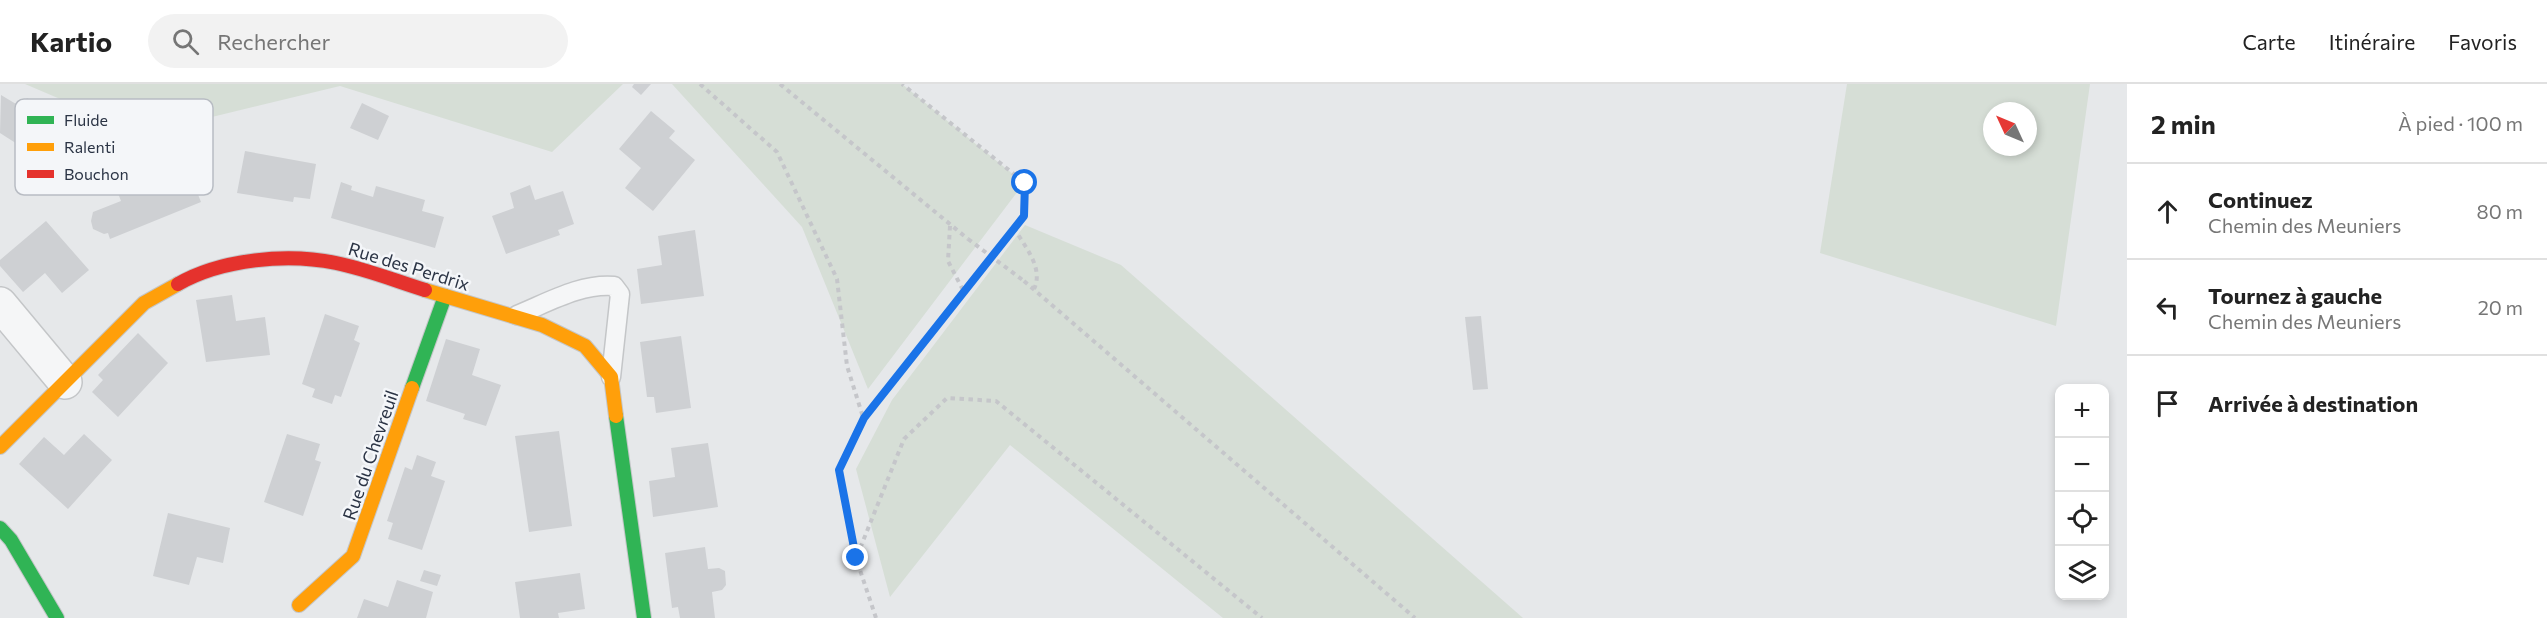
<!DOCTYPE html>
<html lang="fr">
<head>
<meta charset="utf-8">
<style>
  body { margin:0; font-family:Commissioner,sans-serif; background:#f2f2f2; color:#222 }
  .controls { position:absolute; right:18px; bottom:18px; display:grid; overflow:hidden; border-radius:12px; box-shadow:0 3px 9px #0003 }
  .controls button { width:54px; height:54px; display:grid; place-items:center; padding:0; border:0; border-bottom:2px solid #e0e0e0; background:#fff; color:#222; font:30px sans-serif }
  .compass { position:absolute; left:1983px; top:18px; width:54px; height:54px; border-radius:50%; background:#fff; box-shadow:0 3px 9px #0003; rotate:314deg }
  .stop { position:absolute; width:18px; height:18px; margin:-14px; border:4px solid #1a73e8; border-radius:50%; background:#fff }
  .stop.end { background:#1a73e8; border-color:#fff; box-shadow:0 2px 6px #0008 }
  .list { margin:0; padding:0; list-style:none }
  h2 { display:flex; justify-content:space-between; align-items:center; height:78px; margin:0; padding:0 24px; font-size:26px }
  h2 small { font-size:20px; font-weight:400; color:#767676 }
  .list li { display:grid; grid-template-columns:39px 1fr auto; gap:18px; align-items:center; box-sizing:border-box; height:96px; padding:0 24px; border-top:2px solid #e0e0e0 }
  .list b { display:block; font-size:22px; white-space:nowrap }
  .list p { margin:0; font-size:20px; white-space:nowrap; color:#767676 }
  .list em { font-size:20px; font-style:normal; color:#767676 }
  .icon { flex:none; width:33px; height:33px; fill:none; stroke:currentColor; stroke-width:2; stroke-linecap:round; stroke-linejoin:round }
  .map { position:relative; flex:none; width:2127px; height:534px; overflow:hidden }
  header { display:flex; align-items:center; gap:36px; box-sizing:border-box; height:84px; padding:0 30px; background:#fff; border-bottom:2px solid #e0e0e0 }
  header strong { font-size:28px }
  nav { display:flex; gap:33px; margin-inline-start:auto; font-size:21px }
  .search { width:420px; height:54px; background:#f2f2f2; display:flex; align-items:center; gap:15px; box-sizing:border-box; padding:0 21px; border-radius:33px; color:#767676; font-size:22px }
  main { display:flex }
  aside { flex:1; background:#fff }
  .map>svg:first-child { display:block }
  .green { fill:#d6ded6; fill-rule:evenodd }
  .building { fill:#ced0d3 }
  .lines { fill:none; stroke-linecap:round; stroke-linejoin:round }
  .lane-casing { stroke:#c4c6c8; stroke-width:21 }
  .street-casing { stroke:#c4c6c8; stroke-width:36 }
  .fast-casing { stroke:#c4c6c8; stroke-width:16 }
  .slow-casing { stroke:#c4c6c8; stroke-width:16 }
  .jam-casing { stroke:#c4c6c8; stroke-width:16 }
  .path { stroke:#c5c6ca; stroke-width:4; stroke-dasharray:4.5 4.5; stroke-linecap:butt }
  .lane { stroke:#f5f6f7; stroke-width:18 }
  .street { stroke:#f5f6f7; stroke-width:33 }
  .fast { stroke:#30b455; stroke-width:14 }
  .slow { stroke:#ff9f0a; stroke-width:14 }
  .jam { stroke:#e5322d; stroke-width:14 }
  .path-bridge { stroke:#c5c6ca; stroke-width:4; stroke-dasharray:4.5 4.5; stroke-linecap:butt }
  .route { stroke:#1a73e8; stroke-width:8 }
  .labels { text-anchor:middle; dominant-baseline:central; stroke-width:5; stroke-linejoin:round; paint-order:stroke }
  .street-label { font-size:18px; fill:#2b3445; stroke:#f4f6f9 }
  .key { fill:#f4f6f9; stroke:#b8bcc3; stroke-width:1.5 }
  .key-label { font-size:16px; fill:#2b3445 }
</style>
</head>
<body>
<header>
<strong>Kartio</strong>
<div class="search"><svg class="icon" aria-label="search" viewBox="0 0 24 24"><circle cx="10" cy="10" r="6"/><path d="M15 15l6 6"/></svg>Rechercher</div>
<nav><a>Carte</a><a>Itinéraire</a><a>Favoris</a></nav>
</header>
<main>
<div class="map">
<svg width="2127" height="534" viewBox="0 0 2127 534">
  <rect width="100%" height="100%" fill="#e6e8ea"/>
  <!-- green -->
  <g class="green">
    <path d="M25,0H623L552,68L340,2L142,50Z"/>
    <path d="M672,0H902L1024,99L868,305L802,143Z"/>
    <path d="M1847,0H2090L2056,242L1820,169ZM1992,27H2028V63H1992Z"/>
    <path d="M1025,141L1121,181L1523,534H1223L1010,361L890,513L856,385L892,316Z"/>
  </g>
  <!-- building -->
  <g class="building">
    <path d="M634,0H651L641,11L632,3Z"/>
    <path d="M1,11L21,23L27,14L49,27L25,65L0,49Z"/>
    <path d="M362,19L389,32L378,56L350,44Z"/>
    <path d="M651,27L675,47L669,54L695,76L653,127L625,104L641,84L619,65Z"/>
    <path d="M245,67L316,80L310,115L294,113L293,118L237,109Z"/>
    <path d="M163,86L167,96L189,88L201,118L110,155L108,149L104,150L93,145L91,137L93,128L121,117L116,104Z"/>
    <path d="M341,98L352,102L351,106L373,113L376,102L425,116L422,127L444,133L435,164L331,134Z"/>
    <path d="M530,101L535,116L563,107L574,140L558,146L560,151L506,170L492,132L514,124L510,109Z"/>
    <path d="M46,137L89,186L62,209L45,189L23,208L0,182V176Z"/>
    <path d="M695,146L704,212L641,220L637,185L662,181L658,152Z"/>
    <path d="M232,211L236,237L265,233L270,271L206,278L196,216Z"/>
    <path d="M325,230L359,242L354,256L360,259L341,313L335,311L332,320L312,313L315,305L302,300Z"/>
    <path d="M1481,232L1488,305L1473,306L1465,233Z"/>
    <path d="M138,249L168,279L118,333L92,308L103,296L98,291Z"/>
    <path d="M681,252L691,324L656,329L654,313H647L640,258Z"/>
    <path d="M446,255L480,265L472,291L501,301L486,342L463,335L465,330L426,317Z"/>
    <path d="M559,347L572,442L529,448L515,352Z"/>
    <path d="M84,350L112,376L68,425L19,380L44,353L64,371Z"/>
    <path d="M287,350L320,360L315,376L321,378L303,432L264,418Z"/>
    <path d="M708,359L718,423L653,433L649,397L675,393L671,364Z"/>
    <path d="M417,371L436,378L431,392L445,397L422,466L388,455L393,439L387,437L405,383L412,386Z"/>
    <path d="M168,429L230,444L223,479L197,473L189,501L153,492Z"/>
    <path d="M705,463L708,485L719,484L725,487L726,501L722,506L712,508L715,534H680L678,523L672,524L665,469Z"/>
    <path d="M424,486L441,491L437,502L420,497Z"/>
    <path d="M580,489L585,525L558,529L559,534H520L515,498Z"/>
    <path d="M397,496L433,508L426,534H357L364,515L388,523Z"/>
  </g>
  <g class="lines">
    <defs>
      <path id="lane" d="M517,231C547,219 581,199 614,202L620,210L611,293"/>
      <path id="street" d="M0,220L65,298"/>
      <g id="fast">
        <path d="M412,304L445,212"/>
        <path d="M616,332L644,534"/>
        <path d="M0,444L11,456L57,534"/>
      </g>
      <g id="slow">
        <path d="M425,206L542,241L585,262L611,293L616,332"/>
        <path d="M0,363L144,219L178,200"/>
        <path d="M299,521L353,472L412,304"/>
      </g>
      <path id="jam" d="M178,200C222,175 287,169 336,179C366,185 396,197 425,206"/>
    </defs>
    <!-- lane casing -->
    <use href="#lane" class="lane-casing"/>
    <!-- street casing -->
    <use href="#street" class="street-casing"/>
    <!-- fast casing -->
    <use href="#fast" class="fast-casing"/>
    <!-- slow casing -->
    <use href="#slow" class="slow-casing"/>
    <!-- jam casing -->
    <use href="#jam" class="jam-casing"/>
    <!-- path -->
    <g class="path">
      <path d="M700,0L777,68L837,195L847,282L863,333"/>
      <path d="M780,0L968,155"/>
      <path d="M950,142L948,177L964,208"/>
      <path d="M1014,144C1025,163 1044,184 1034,205"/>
      <path d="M1024,197L1415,534"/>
      <path d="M857,472L904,355L947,314L996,317L1262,534"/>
      <path d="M876,534L856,474L839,386L864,334L1024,132L1025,99L902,0"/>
    </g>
    <!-- lane -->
    <use href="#lane" class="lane"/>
    <!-- street -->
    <use href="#street" class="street"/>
    <!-- fast -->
    <use href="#fast" class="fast"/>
    <!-- slow -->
    <use href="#slow" class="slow"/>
    <!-- jam -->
    <use href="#jam" class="jam"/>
    <!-- path-bridge -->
    <path class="path-bridge" d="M968,155L1024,197"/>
  </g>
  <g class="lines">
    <!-- route -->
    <path class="route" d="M856,474L839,386L864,334L1024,132L1025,99"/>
  </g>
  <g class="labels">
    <!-- street labels -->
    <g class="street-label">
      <text transform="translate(409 182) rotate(17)">Rue des Perdrix</text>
      <text transform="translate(370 371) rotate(-71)">Rue du Chevreuil</text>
    </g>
  </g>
  <!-- legend -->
  <rect x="15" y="15" width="198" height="96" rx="9" class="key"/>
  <rect x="27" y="32" width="27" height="8" fill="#30b455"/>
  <rect x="27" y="59" width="27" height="8" fill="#ff9f0a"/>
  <rect x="27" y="86" width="27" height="8" fill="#e5322d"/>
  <g class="key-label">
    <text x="64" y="42">Fluide</text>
    <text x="64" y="69">Ralenti</text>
    <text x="64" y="96">Bouchon</text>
  </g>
</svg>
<div class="controls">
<button>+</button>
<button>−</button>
<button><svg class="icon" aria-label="locate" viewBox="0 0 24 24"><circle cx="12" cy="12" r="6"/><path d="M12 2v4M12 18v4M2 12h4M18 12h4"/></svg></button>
<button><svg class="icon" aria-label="layers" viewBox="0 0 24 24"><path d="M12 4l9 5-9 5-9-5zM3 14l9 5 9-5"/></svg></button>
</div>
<svg class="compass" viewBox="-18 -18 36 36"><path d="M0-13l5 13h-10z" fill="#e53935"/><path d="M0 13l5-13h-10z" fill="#767676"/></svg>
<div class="stop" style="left:1025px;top:99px"></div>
<div class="stop end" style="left:856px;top:474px"></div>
</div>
<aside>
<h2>2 min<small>À pied · 100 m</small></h2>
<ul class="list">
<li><svg class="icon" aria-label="ahead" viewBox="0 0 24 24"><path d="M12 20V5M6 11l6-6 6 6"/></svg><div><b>Continuez</b><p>Chemin des Meuniers</p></div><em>80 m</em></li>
<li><svg class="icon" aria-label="left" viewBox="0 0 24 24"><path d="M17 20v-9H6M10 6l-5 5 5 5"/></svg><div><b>Tournez à gauche</b><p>Chemin des Meuniers</p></div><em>20 m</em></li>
<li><svg class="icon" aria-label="arrive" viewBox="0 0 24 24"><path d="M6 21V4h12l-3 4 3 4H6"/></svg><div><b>Arrivée à destination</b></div></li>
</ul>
</aside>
</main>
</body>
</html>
